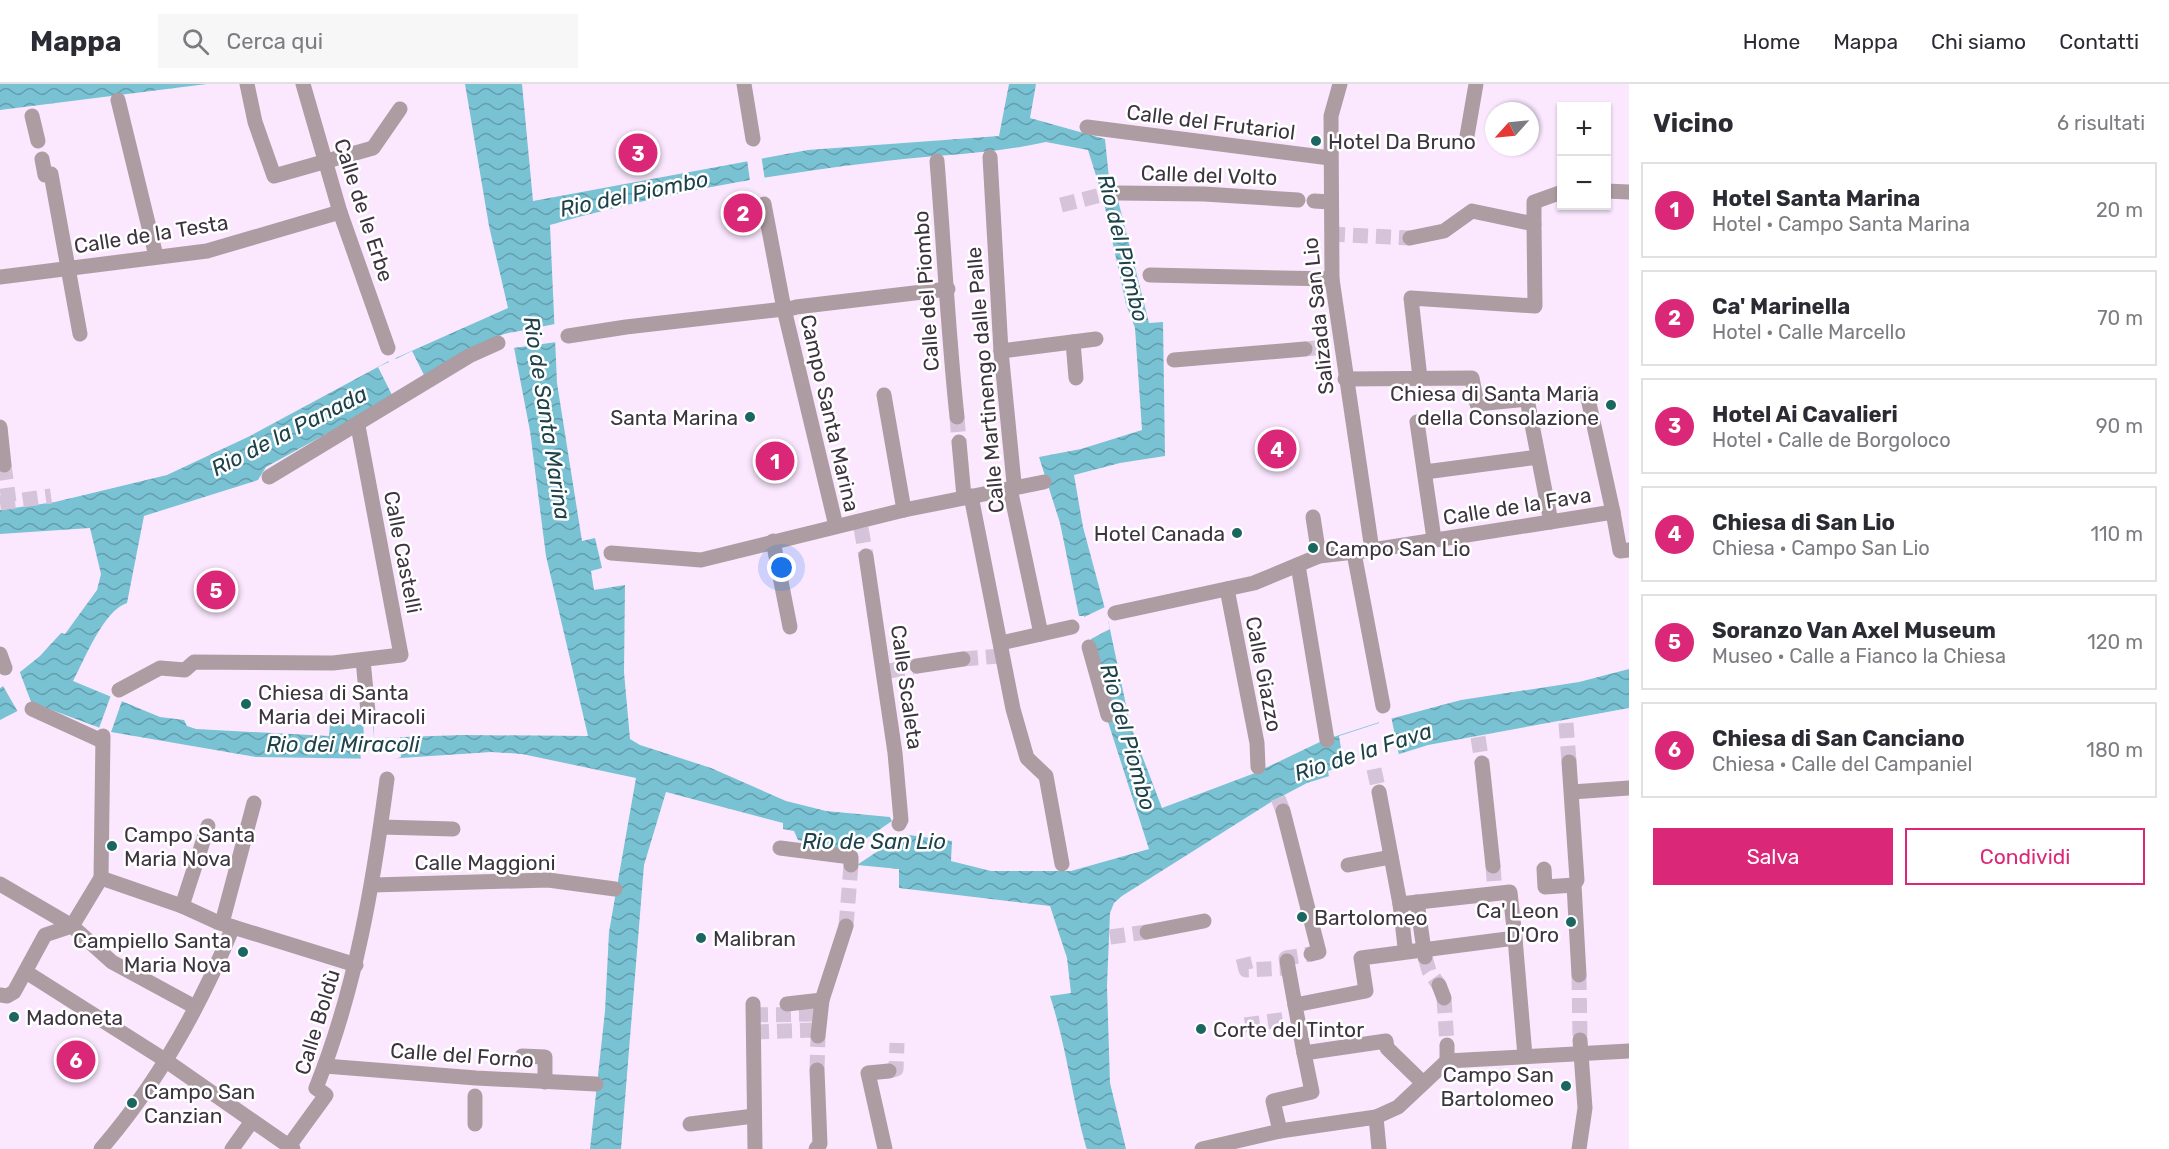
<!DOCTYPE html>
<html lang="it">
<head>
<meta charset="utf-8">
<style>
  body { margin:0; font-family:Rubik,sans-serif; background:#f7f7f7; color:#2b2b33 }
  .controls { position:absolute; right:18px; top:18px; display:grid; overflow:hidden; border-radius:0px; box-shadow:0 2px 4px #0004 }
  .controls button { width:54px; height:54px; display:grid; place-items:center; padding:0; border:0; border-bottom:2px solid #e1e1e2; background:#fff; color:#2b2b33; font:30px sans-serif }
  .compass { position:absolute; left:1485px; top:18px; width:54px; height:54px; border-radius:50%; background:#fff; box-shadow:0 2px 4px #0004; rotate:243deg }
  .you { position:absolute; left:782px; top:484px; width:21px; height:21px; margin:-15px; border:4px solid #fff; border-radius:50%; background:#1a73e8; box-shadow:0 0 0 9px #1a73e833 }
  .badge { display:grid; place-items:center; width:39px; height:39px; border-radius:50%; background:#db2777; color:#fff; font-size:20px; font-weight:700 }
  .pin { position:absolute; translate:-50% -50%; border:3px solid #fff; box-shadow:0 2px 6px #0006 }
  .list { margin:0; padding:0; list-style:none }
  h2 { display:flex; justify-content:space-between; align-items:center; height:78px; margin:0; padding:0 24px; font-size:26px }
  h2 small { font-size:20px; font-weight:400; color:#7c7c81 }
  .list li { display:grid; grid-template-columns:39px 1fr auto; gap:18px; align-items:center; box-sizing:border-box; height:96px; margin:0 12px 12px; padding:0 12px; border:2px solid #e1e1e2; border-radius:0px }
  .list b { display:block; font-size:22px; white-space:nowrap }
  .list p { margin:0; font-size:20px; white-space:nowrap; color:#7c7c81 }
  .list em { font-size:20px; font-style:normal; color:#7c7c81 }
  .actions { display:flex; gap:12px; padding:18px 24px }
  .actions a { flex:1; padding:14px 0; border:2px solid #db2777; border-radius:0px; text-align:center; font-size:21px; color:#db2777 }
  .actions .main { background:#db2777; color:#fff }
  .icon { flex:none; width:33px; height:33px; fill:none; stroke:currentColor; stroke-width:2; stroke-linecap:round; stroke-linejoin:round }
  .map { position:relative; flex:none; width:1629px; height:1065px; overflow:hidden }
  header { display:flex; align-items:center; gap:36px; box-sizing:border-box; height:84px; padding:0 30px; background:#fff; border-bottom:2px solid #e1e1e2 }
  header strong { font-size:28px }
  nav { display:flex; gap:33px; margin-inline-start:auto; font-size:21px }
  .search { width:420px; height:54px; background:#f7f7f7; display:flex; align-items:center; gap:15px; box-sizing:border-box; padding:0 21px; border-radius:0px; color:#7c7c81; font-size:22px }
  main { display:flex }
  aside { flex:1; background:#fff }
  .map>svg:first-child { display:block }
  .water { fill:url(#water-waves); fill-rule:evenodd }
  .pier { fill:#fbe8ff }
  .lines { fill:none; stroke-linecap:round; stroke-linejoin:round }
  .minor-tunnel { stroke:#d5c4d9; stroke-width:15; stroke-dasharray:15 8; stroke-linecap:butt }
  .minor { stroke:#ad9da2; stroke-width:15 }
  .poi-dot { fill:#1b6660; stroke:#fff; stroke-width:2 }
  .labels { text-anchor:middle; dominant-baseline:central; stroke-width:5; stroke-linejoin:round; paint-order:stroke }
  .street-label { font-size:21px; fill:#3d343f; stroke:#fff }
  .poi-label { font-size:21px; fill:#3d343f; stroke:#fff; text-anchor:start }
  .water-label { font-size:22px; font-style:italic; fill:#1e424a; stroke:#fff }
</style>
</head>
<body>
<header>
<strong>Mappa</strong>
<div class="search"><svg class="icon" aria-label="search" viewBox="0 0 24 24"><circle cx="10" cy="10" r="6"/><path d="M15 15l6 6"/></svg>Cerca qui</div>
<nav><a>Home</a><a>Mappa</a><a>Chi siamo</a><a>Contatti</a></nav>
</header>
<main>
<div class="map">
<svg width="1629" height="1065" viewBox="0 0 1629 1065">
  <defs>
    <pattern id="water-waves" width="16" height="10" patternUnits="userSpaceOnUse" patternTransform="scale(1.5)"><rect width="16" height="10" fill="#78c2d4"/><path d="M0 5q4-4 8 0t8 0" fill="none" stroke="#649ead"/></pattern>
  </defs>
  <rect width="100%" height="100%" fill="#fbe8ff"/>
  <!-- water -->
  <g class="water">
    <path d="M0,0H207L0,26Z"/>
    <path d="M465,0H522L533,117L808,66L999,52L1009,0H1036L1030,34L1105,55L1110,104L1118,116L1149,239L1163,238L1165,372L1120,379L1074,391L1083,443L1108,536L1130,640L1162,724L1255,689L1324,656L1386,636L1461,616L1579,598L1629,585V624L1428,661L1307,699L1271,718L1122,812L1114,819L1110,829L1107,902L1110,999L1126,1065H1087L1086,1063C1072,1013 1066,961 1050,912L1071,909L1067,874L1050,822L899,804V785L857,781L847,767L798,756L794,747L783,745V739L666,708L644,781L621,1065H590L605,927L609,848L636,694L522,670L491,668L386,675L256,673L111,648L33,619L0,636V604L40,572L61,549L65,550L97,506L101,490L90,444L0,450V426L55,418L167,391L250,352L389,277L508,224L489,142ZM1046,58L1088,66L1103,114L1126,220L1135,244L1142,346L1081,365L1039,373L1060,439L1079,532H1084L1108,638L1149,765L1071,787H991L951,777L952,757L902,750L890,733L826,727L786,717L711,684L640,661L630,655L624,588L625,501L594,506L591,487L602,484L595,454L582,457L557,299L550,141C655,111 761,92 869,79C928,71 988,71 1046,58ZM511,248L530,347L546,472L588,652L463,651L374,654V641L330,640L329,652L196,645L187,642L184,636L160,633L73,597C85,575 103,527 127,519L144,432L258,396L266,383Z"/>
  </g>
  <!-- pier -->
  <g class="pier">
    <path d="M761,70L765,97H750L747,75Z"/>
    <path d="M555,240L556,249H559L557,258L513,264L512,260L509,261L508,252L497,256V253L504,250Z"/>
    <path d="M412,267L426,295L394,315L378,283L389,278L388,275L394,272L396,275Z"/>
    <path d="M1105,523L1108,524L1111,536L1108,537L1110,545L1091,555L1092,563H1089L1080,535Z"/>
    <path d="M19,586L33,623L22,629L18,628L3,602L0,604V600Z"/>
    <path d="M111,611L123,614L110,651L98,647Z"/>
    <path d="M1391,632L1399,671L1362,685L1361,683L1329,693L1328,687L1344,682L1339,652L1379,639V636Z"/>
    <path d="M363,638H373L374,654L400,653L401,673L386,678V675L361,676L360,668L365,667Z"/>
    <path d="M890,733H893L906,751H902L857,781L848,767L892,737Z"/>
  </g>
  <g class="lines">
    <!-- minor-tunnel -->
    <g class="minor-tunnel">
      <path d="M1061,121L1101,111"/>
      <path d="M1330,150L1410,154"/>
      <path d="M1305,265L1327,263"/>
      <path d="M957,333L959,358"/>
      <path d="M4,381L9,418"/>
      <path d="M0,419L51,412"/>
      <path d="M861,444L866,472"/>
      <path d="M963,575L1000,572"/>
      <path d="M889,587L917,582"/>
      <path d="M1566,639L1569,678"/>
      <path d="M1478,653L1482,679"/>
      <path d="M1374,685L1379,708"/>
      <path d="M1278,714L1283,727"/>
      <path d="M1493,782L1495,809"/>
      <path d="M846,842L851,781"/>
      <path d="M1110,853L1147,848"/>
      <path d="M1425,873L1429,887L1439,901"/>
      <path d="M1243,874L1246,886L1285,884"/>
      <path d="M1287,877L1286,874L1311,870"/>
      <path d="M1579,891L1580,956"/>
      <path d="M1444,914L1447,961"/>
      <path d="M753,931L821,930"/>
      <path d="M1245,941L1294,934"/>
      <path d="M754,948L818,946"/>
      <path d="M817,986L818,952"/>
      <path d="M889,987L896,985L897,959"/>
    </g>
    <!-- minor -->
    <g class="minor">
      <path d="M247,0L255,38L274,92L373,64L400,25"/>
      <path d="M303,0L340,128L388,264"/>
      <path d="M744,0L753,55"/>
      <path d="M1340,0L1331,32L1332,195L1372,466L1613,428L1620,467L1629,466"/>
      <path d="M118,16L156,172"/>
      <path d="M32,32L38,57"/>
      <path d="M1087,43L1330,74"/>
      <path d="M1467,52L1476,0"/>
      <path d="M990,73L1001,267L1014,399L1011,409L1041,550"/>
      <path d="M42,75L45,91L51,90L80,250"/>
      <path d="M937,77C944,163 948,248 957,333"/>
      <path d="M1606,107L1629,108"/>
      <path d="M1118,109L1204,110L1298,116"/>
      <path d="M1314,117L1330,118"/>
      <path d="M764,120L784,225L836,442"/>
      <path d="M1410,154L1444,147L1472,127L1534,140V118L1562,108"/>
      <path d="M1150,191L1332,195"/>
      <path d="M0,193L207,167L340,128"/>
      <path d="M796,223L948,205"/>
      <path d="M568,252L626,243L793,224"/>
      <path d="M1073,258L1076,294"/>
      <path d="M1001,267L1096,255"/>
      <path d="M1174,276L1305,265"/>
      <path d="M1420,294L1411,214L1535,222L1534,140"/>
      <path d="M1345,295L1472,294L1477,320L1527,315L1551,438"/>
      <path d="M1587,310L1613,428"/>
      <path d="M884,311L904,426"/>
      <path d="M1417,338L1434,455"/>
      <path d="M0,343L4,381"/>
      <path d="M959,358L964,413"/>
      <path d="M1425,388L1538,373"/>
      <path d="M269,393L469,272L498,259"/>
      <path d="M971,412L1013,625L1027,674L1046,692L1062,780"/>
      <path d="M1313,433L1319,472"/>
      <path d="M773,457L790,543"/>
      <path d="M611,469L701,476L904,426L1044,398"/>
      <path d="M1354,469L1383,622"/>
      <path d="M866,472L895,669L901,736L899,740"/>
      <path d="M1298,481L1327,656"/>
      <path d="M1227,505L1257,659L1258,683"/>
      <path d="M1115,529L1254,499L1319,472L1372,466"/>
      <path d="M1001,559L1072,543"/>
      <path d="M1089,563L1108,631"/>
      <path d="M0,570L5,584"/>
      <path d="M363,576L368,628"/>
      <path d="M917,582L963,575"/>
      <path d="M119,606L160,584L185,586L194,578L333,579L401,571L358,342"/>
      <path d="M32,625L102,657"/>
      <path d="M1569,678L1577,796L1574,801L1579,891"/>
      <path d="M1482,679L1493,782"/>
      <path d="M1379,708L1400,820L1510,808L1515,854L1361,874L1366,907L1295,921L1304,969L1386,957L1387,964L1423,999"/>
      <path d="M1572,708L1629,704"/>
      <path d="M1283,727L1319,868L1311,870"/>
      <path d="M381,743L453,745"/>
      <path d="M780,764L851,773V781"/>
      <path d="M1348,781L1391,773"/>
      <path d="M1544,785L1545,803L1574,801"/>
      <path d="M101,794L182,822L217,838L356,881"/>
      <path d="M0,800L72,842L112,878L195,923"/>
      <path d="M373,801L548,796L615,805"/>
      <path d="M1417,818L1425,873"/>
      <path d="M1400,820L1405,863"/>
      <path d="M182,822L208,742"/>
      <path d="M222,839L254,719"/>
      <path d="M1147,848L1204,837"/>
      <path d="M1515,854L1525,972"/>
      <path d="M1287,877L1295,921"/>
      <path d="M26,888L165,976L293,1065"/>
      <path d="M1439,901L1444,914"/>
      <path d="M0,911L7,912L14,908L45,851L72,842L101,794L103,652"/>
      <path d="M753,920L755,1065"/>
      <path d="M787,920L822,916"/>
      <path d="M818,952L822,916L846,842"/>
      <path d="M1447,961V977"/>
      <path d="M522,972L545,973V998"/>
      <path d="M325,982L476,994L596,1000"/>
      <path d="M475,1012V1040"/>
      <path d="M1376,1033L1379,1065"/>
      <path d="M690,1040L754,1032"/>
      <path d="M1280,1047L1273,1017L1312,1008L1304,969"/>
      <path d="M289,1062L326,1011L316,1004C356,904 373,801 387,695"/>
      <path d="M101,1065C157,1000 201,921 233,843"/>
      <path d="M232,1065L252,1037"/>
      <path d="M816,1065L820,1060L817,986"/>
      <path d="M885,1065L868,989L889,987"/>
      <path d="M1202,1065L1280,1047L1376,1033L1398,1023L1447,977L1629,967"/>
      <path d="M1579,1065L1585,1024L1580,956"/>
    </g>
  </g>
  <!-- markers -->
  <g class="poi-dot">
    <circle cx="1316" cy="57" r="6"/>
    <circle cx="1611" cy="321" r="6"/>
    <circle cx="750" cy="333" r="6"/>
    <circle cx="1237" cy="449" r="6"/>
    <circle cx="1313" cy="464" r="6"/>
    <circle cx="246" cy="620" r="6"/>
    <circle cx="112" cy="762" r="6"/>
    <circle cx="1302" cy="833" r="6"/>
    <circle cx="1571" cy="838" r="6"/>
    <circle cx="701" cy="854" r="6"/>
    <circle cx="243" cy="868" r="6"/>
    <circle cx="14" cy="933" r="6"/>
    <circle cx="1201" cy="945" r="6"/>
    <circle cx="1566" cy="1002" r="6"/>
    <circle cx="132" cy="1019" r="6"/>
  </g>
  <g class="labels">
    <!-- street labels -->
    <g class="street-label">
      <text transform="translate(1211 38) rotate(7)">Calle del Frutariol</text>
      <text transform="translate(1209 91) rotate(2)">Calle del Volto</text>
      <text transform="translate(364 126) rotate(72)">Calle de le Erbe</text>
      <text transform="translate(151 150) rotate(-9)">Calle de la Testa</text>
      <text transform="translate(926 207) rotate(-94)">Calle del Piombo</text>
      <text transform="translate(1318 232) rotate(-96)">Salizada San Lio</text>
      <text transform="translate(985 296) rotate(-95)">Calle Martinengo dalle Palle</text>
      <text transform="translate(830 329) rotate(77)">Campo Santa Marina</text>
      <text transform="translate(1517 422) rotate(-9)">Calle de la Fava</text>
      <text transform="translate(403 468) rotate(79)">Calle Castelli</text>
      <text transform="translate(1264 590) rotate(79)">Calle Giazzo</text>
      <text transform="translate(907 603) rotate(82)">Calle Scaleta</text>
      <text x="485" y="778">Calle Maggioni</text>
      <text transform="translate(317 938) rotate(-73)">Calle Boldù</text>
      <text transform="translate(462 971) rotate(4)">Calle del Forno</text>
    </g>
    <!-- poi labels -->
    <g class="poi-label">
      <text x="1328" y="57">Hotel Da Bruno</text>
      <text x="1599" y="309" text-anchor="end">Chiesa di Santa Maria<tspan x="1599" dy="24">della Consolazione</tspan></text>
      <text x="738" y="333" text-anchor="end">Santa Marina</text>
      <text x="1225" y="449" text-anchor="end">Hotel Canada</text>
      <text x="1325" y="464">Campo San Lio</text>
      <text x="258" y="608">Chiesa di Santa<tspan x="258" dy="24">Maria dei Miracoli</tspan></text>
      <text x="124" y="750">Campo Santa<tspan x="124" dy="24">Maria Nova</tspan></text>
      <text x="1559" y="826" text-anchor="end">Ca' Leon<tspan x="1559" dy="24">D'Oro</tspan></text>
      <text x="1314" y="833">Bartolomeo</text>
      <text x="713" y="854">Malibran</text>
      <text x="231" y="856" text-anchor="end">Campiello Santa<tspan x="231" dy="24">Maria Nova</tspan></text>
      <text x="26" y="933">Madoneta</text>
      <text x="1213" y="945">Corte del Tintor</text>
      <text x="1554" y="990" text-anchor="end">Campo San<tspan x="1554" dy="24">Bartolomeo</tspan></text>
      <text x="144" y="1007">Campo San<tspan x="144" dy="24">Canzian</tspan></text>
    </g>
    <!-- water labels -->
    <g class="water-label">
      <text transform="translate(634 110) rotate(-12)">Rio del Piombo</text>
      <text transform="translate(1123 164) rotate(76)">Rio del Piombo</text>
      <text transform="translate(547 334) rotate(81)">Rio de Santa Marina</text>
      <text transform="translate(289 347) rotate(-27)">Rio de la Panada</text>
      <text transform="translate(1128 653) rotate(74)">Rio del Piombo</text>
      <text x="343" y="660">Rio dei Miracoli</text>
      <text transform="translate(1363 668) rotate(-18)">Rio de la Fava</text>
      <text x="874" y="757">Rio de San Lio</text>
    </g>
  </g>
</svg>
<div class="controls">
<button>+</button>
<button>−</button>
</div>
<svg class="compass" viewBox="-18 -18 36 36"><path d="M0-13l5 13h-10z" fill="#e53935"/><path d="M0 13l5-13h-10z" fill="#7c7c81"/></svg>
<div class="you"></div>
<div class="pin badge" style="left:775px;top:377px">1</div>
<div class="pin badge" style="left:743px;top:129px">2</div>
<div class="pin badge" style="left:638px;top:69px">3</div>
<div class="pin badge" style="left:1277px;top:365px">4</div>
<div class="pin badge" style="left:216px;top:506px">5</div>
<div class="pin badge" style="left:76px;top:976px">6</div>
</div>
<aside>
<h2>Vicino<small>6 risultati</small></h2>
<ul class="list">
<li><span class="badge">1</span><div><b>Hotel Santa Marina</b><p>Hotel · Campo Santa Marina</p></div><em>20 m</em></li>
<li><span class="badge">2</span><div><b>Ca' Marinella</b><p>Hotel · Calle Marcello</p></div><em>70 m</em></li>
<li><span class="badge">3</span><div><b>Hotel Ai Cavalieri</b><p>Hotel · Calle de Borgoloco</p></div><em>90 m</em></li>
<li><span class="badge">4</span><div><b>Chiesa di San Lio</b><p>Chiesa · Campo San Lio</p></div><em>110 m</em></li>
<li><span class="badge">5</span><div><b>Soranzo Van Axel Museum</b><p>Museo · Calle a Fianco la Chiesa</p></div><em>120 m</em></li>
<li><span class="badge">6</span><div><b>Chiesa di San Canciano</b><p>Chiesa · Calle del Campaniel</p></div><em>180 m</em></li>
</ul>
<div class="actions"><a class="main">Salva</a><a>Condividi</a></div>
</aside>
</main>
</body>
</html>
